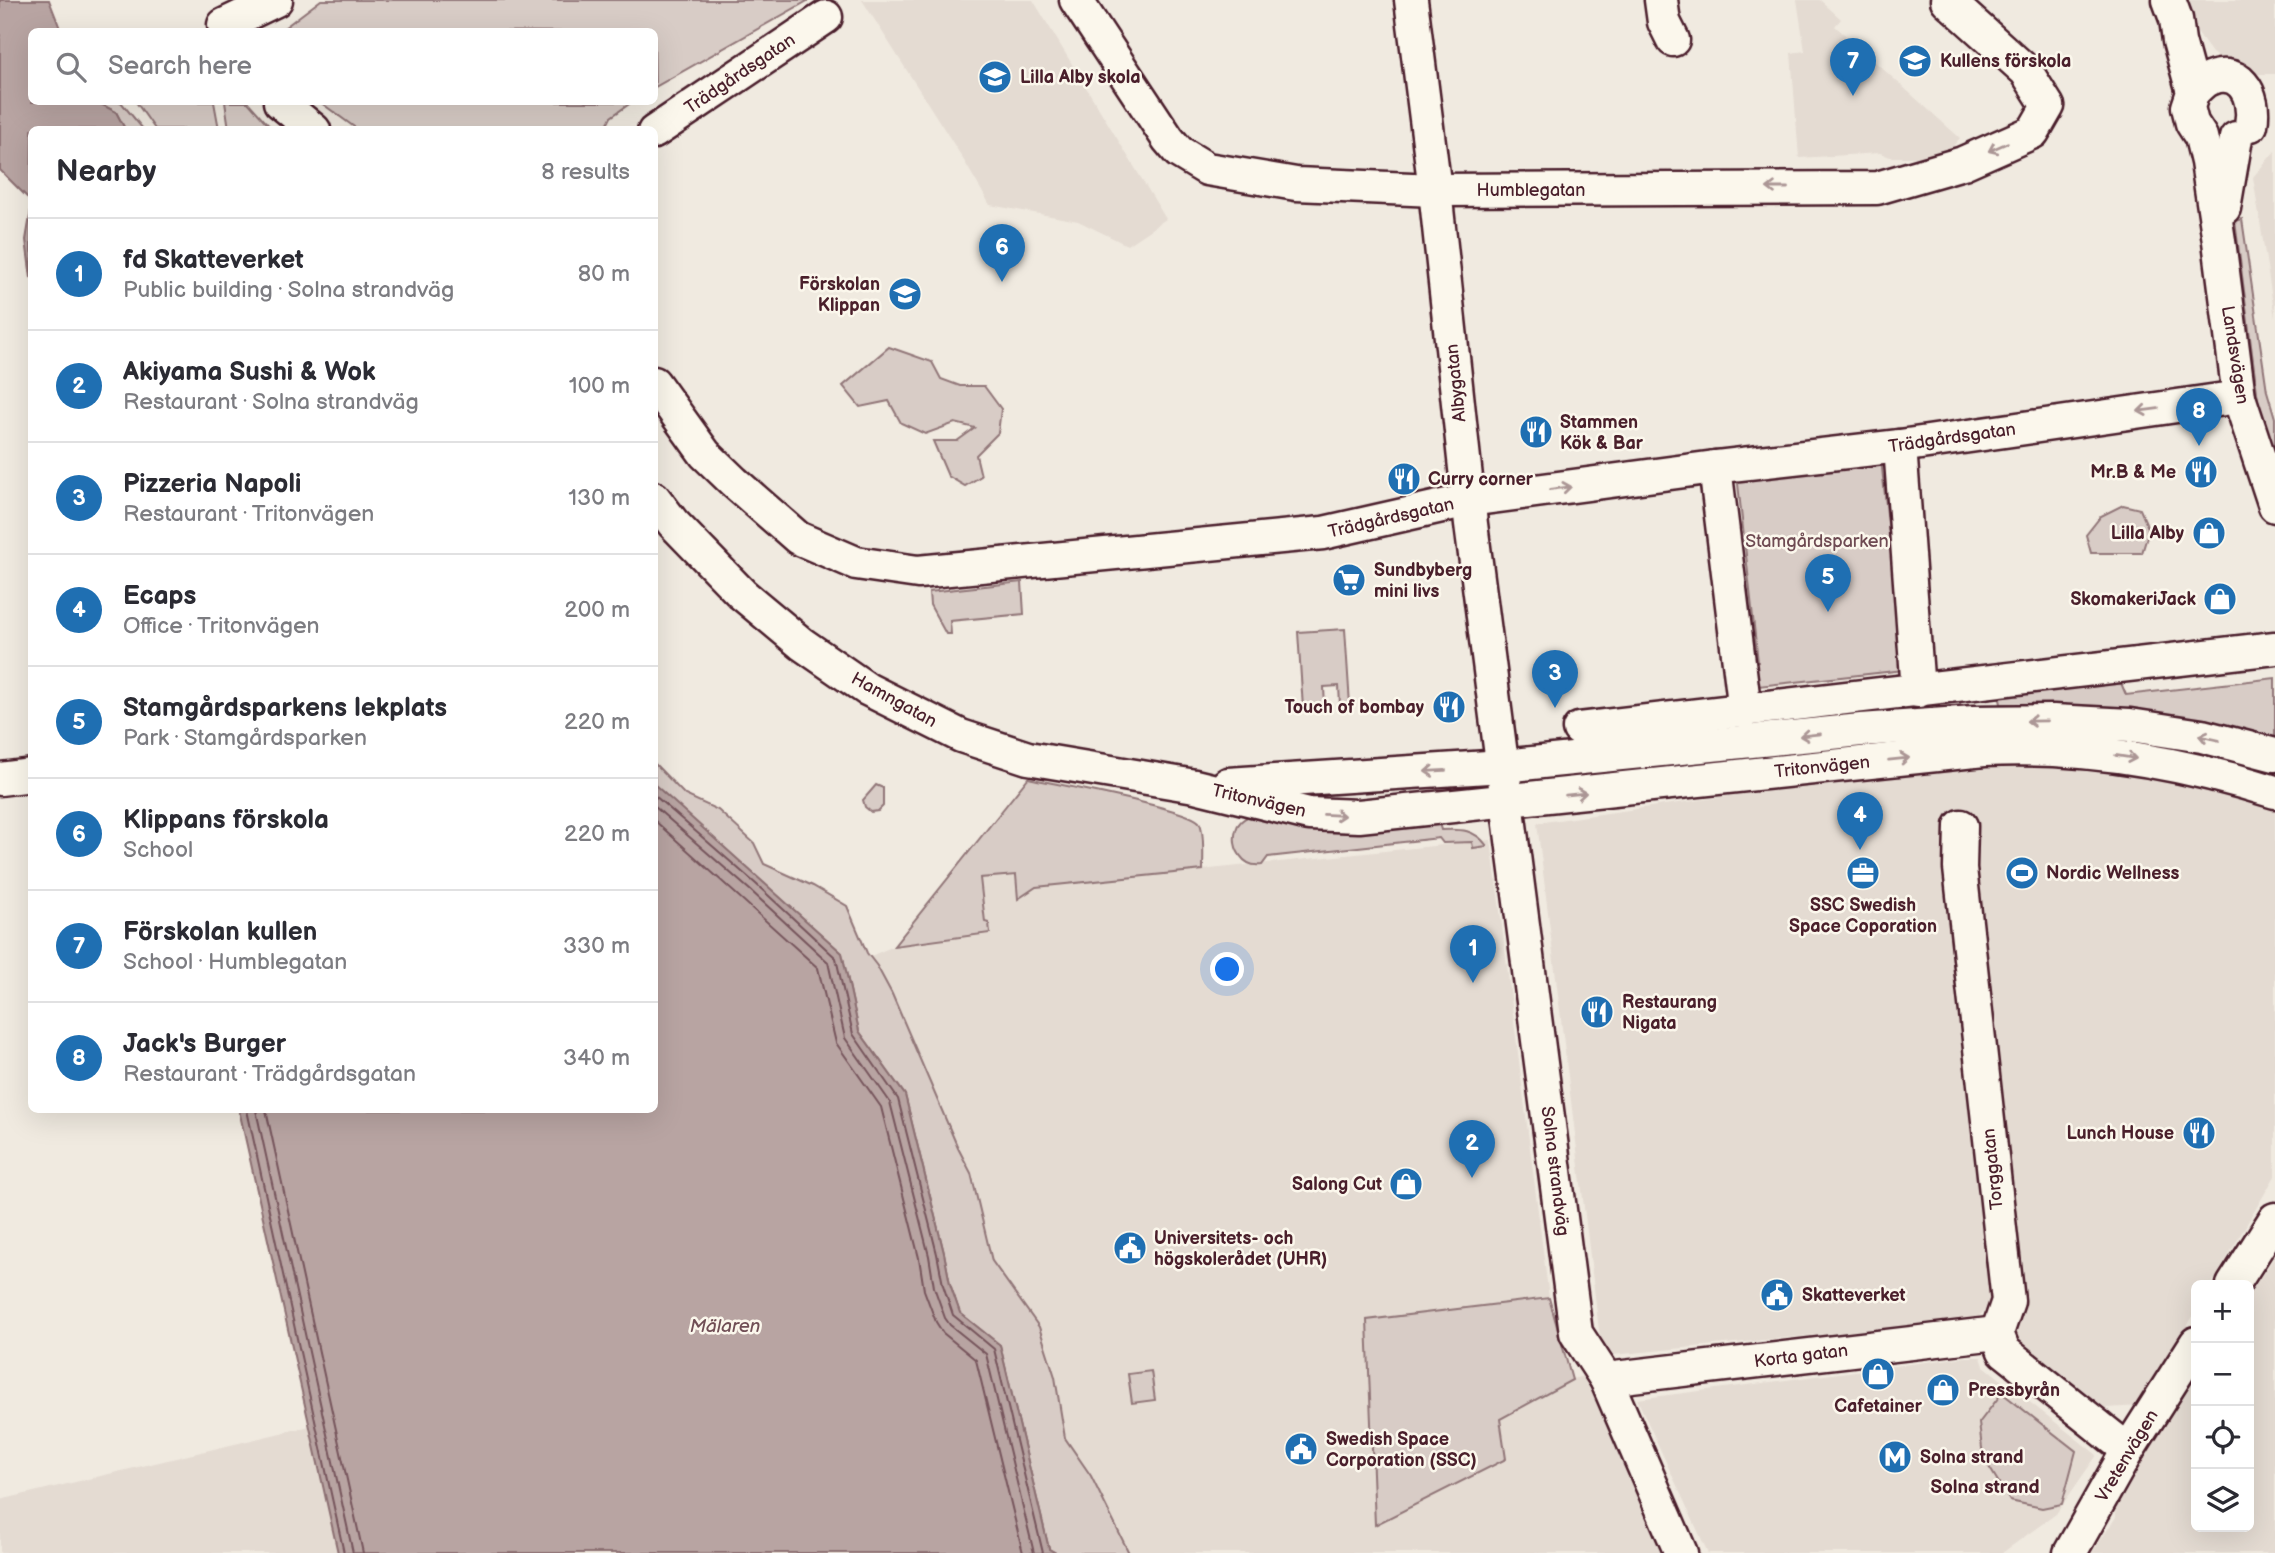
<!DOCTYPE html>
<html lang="en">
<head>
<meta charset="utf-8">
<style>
  body { margin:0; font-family:"Balsamiq Sans",sans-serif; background:#f2f2f3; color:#2b2b33 }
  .controls { position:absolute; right:21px; bottom:21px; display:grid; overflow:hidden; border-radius:10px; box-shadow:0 7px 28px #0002 }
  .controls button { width:63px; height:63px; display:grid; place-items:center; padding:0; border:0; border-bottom:2px solid #e1e1e2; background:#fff; color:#2b2b33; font:35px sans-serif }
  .you { position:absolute; left:1228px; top:970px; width:24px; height:24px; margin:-18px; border:5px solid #fff; border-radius:50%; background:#1a73e8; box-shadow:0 0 0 10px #1a73e833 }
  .badge { display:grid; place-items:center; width:46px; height:46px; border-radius:50%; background:#1f6fb2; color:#fff; font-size:23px; font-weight:700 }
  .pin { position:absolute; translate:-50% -58px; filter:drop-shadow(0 2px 4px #0008) }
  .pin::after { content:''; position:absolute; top:37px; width:24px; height:21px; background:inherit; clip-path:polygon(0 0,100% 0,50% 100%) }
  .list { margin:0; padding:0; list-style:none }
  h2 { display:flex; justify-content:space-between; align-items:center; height:91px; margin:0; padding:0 28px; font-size:30px }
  h2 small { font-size:23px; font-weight:400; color:#7c7c81 }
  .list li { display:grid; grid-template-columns:46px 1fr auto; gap:21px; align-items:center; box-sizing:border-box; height:112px; padding:0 28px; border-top:2px solid #e1e1e2 }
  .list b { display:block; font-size:26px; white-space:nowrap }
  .list p { margin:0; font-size:23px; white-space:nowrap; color:#7c7c81 }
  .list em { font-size:23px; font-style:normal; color:#7c7c81 }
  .icon { flex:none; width:38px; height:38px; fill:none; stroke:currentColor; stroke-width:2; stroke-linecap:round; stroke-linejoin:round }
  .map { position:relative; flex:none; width:2275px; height:1553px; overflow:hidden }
  .search { position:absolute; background:#fff; box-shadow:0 7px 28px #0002; left:28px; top:28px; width:630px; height:77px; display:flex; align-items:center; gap:18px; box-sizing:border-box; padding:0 24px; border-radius:10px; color:#7c7c81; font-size:26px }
  .panel { position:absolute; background:#fff; box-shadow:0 7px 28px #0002; left:28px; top:126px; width:630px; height:987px; border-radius:10px }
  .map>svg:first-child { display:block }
  .built { fill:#e4dbd2 }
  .green { fill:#d8ccc6; stroke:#917678; stroke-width:2 }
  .water { fill:#b8a4a2; stroke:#8c6f72; stroke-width:2 }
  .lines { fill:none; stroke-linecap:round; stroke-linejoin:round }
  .shore { stroke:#76545b; stroke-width:2 }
  .minor-casing { stroke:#4a1f2b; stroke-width:37 }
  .minor { stroke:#fbf7ec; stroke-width:32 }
  .oneway { stroke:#ab9695 }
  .labels { text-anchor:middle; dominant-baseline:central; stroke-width:5; stroke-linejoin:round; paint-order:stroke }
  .poi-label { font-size:18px; font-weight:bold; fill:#4a1f2b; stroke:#fbf7ec; text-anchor:start }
  .street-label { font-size:18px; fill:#4a1f2b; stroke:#fbf7ec }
  .park-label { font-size:18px; fill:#6e4a52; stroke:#fbf7ec }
  .water-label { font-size:19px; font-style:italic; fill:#704e55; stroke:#fbf7ec }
  .neighbourhood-label { font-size:19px; font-weight:bold; fill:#4a1f2b; stroke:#fbf7ec }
</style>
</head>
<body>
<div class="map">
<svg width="2275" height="1553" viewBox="0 0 2275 1553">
  <rect width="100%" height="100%" fill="#f0eae0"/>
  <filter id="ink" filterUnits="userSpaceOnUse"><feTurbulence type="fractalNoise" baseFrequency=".0143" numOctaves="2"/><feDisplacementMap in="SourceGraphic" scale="14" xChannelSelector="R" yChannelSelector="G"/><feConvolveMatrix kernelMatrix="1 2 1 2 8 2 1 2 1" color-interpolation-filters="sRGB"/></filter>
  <g filter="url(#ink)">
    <!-- built -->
    <g class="built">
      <path d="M862,0H1033L1166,219L1127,245L1078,221L990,205L960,154Z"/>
      <path d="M1797,0H1820L1841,19L1835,26L1960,138L1944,157H1890L1880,153L1799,158L1791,53L1805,51Z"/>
      <path d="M2181,0H2275V74H2252L2236,70L2212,53L2196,31Z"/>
      <path d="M2275,151V318L2253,177Z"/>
      <path d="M2020,760L2167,775L2275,810V1176L2211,1285H2196V1311L2141,1406L2106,1408L2008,1338L1993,1296L1988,1307L1977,1318L1960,1321L1613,1355L1600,1338L1537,823L1946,765Z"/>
      <path d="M1491,840L1549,1298L1572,1379L1584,1376L1598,1391L1666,1553H1056L1000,1345L960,1313L950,1284L944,1253L905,1095L859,1031L845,967L894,946L989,933L985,923L980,878L1016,875L1018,899L1036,887Z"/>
      <path d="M2275,1256V1553H2092L2116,1517L2115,1504L2196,1377V1527H2249V1295Z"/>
      <path d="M1965,1357H1981L1984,1366L2097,1455L2056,1514L2002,1553H1708L1637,1399Z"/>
      <path d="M310,1426L338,1553H0V1500Z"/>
    </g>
    <!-- green -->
    <g class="green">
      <path d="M321,0H809L655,87L654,32L280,31Z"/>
      <path d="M97,102H121L143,129H125L116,112Z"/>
      <path d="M136,102H214L219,129H155Z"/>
      <path d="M225,102H248L272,129H229Z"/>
      <path d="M320,102H632L611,117L605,129H357Z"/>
      <path d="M2242,219L2267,391L2275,418V460L2268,442L2258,400L2235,221Z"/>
      <path d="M889,347L932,362L941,379L960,386H984L1001,409L998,433L976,455L981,476L965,486L948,476L933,441H957L975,428L955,423L925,434L901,423L889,401L860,407L843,386Z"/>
      <path d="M1881,459L1904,670L1749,687L1746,664L1758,662L1737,475Z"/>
      <path d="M2123,505L2140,509L2149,530L2142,553H2091L2086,535L2101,516Z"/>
      <path d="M1022,582L1024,614L950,621L951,634H946L930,605L929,592Z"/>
      <path d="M1345,629L1350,705H1340L1339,686L1324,687L1325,707L1303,708L1298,632Z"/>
      <path d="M2275,678V743L2053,707L2001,704L1999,694L2121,683L2126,695Z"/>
      <path d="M654,763L685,795L718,810L754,843L764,864L813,886L847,906L867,953L877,966L892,994L958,1148L971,1173L992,1261L1039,1327L1055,1377L1065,1438L1091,1476L1129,1553H1056L1049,1549L1000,1345L960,1313L950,1284L944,1253L905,1095L859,1031L842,953L657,788L655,785Z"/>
      <path d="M1028,778C1054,784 1187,808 1199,822C1205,830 1203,859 1203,870L1036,887L1018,899L1016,875L980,878L985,922L989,923L990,933L894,946Z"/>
      <path d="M876,785L883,788V806L878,811L871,812L865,807L863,800Z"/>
      <path d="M1252,814L1439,823L1441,830C1461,829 1475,829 1487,846L1473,848L1472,842L1443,843L1439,838L1268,857L1262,865C1243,868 1231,848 1236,830C1238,821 1246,818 1252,814Z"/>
      <path d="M1549,1298L1572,1380L1500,1419L1506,1459L1375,1525L1367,1320Z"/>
      <path d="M1151,1371L1155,1400L1132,1403L1128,1374Z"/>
      <path d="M2002,1393L2076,1451L2062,1504L2042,1508L2010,1501L1983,1457L1979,1423Z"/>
    </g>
    <!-- water -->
    <g class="water">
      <path d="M0,0H49L61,31L32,32V102H97L116,112L125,129L32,130L31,201L0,170Z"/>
      <path d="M31,210V278L26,240Z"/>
      <path d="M655,785L842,953L859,1031L905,1095L944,1253L950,1284L960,1313L1000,1345L1049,1549L1056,1553H338L239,1110H654Z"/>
    </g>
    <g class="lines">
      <!-- shore -->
      <g class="shore">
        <path d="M654,795L756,884L836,958L853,1034L898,1099L937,1254L943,1285L953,1315L994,1349L1043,1553"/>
        <path d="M654,806L750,890L828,962L845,1038L890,1102L929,1256L934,1287L945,1318L950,1325L986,1354L1034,1553"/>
        <path d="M654,820L818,968L836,1043L881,1107L919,1258L924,1290L936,1322L943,1333L976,1360L1023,1553"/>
        <path d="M247,1110L344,1553"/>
        <path d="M256,1110L353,1553"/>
        <path d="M266,1110L363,1553"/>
      </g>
      <defs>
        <g id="minor">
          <path d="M1076,0L1168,139L1179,152L1207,169L1296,184L1435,190L1877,188L1963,163L2033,132L2048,106L2026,71L1947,0"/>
          <path d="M1411,0L1435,190L1471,524L1576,1333L1606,1379L1681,1553"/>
          <path d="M1661,0L1664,22L1673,40"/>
          <path d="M2169,0L2176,19L2179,41L2193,92L2188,107L2192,123L2201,137L2207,162L2219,241L2239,397L2275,506"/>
          <path d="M224,25L276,0"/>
          <path d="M2193,92C2196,89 2201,84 2205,81C2238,63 2257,94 2251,125"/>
          <path d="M280,102L314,130"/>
          <path d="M654,132L826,17"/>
          <path d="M2224,208L2236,138"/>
          <path d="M654,383L705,454L734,482L798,538L856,563L918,572L1323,533L1469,500L1715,467L1900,446L2239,397"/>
          <path d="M1900,446L1918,691"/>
          <path d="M1715,467L1745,711"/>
          <path d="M654,498L673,523L742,594L802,644L867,689L961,736L1028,758L1195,786L1309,814L1359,816L1984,750C2083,745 2181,762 2275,792"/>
          <path d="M1579,729L2275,648"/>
          <path d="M0,779L32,775"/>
          <path d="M1228,784L1503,766L1861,730L1974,722L2053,721L2130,725L2202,736L2275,755"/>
          <path d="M1961,826L1960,868L2008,1301L1997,1333L2004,1351L2128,1450"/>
          <path d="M2233,1285L2275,1219"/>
          <path d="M1606,1379L1997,1333"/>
          <path d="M2070,1553L2128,1450L2196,1343"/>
        </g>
      </defs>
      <!-- minor casing -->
      <use href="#minor" class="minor-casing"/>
      <!-- minor -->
      <use href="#minor" class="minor"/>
    </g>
    <!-- one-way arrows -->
    <defs><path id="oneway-shaft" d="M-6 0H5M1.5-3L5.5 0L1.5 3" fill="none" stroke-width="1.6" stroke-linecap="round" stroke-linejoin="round" transform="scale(1.75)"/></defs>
    <g class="oneway">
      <use href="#oneway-shaft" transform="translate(1998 147) rotate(156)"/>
      <use href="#oneway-shaft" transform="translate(1777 188) rotate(180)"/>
      <use href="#oneway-shaft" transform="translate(2148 410) rotate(172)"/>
      <use href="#oneway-shaft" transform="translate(1561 488) rotate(-8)"/>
      <use href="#oneway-shaft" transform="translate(2037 721) rotate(179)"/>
      <use href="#oneway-shaft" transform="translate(1810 735) rotate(174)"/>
      <use href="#oneway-shaft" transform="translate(2209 738) rotate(-167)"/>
      <use href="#oneway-shaft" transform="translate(2126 757) rotate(9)"/>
      <use href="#oneway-shaft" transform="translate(1899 759) rotate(-6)"/>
      <use href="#oneway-shaft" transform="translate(1435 771) rotate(177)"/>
      <use href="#oneway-shaft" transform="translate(1576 794) rotate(-6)"/>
      <use href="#oneway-shaft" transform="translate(1334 815) rotate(3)"/>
    </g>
  </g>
  <!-- icons -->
  <defs>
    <symbol id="school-disc" viewBox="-11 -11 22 22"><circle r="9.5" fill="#1f6fb2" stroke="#fbf7ec"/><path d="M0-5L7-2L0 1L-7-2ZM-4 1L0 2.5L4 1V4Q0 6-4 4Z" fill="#fff"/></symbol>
    <symbol id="restaurant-disc" viewBox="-11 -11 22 22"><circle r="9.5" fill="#1f6fb2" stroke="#fbf7ec"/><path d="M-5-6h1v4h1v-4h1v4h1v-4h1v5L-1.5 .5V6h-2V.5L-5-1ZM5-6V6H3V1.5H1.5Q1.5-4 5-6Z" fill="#fff"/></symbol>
    <symbol id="shop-disc" viewBox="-11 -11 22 22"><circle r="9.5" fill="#1f6fb2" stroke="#fbf7ec"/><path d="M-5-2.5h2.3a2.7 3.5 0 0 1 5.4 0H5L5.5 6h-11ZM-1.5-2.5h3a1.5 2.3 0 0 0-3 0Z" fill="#fff"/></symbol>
    <symbol id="supermarket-disc" viewBox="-11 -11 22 22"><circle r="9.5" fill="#1f6fb2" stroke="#fbf7ec"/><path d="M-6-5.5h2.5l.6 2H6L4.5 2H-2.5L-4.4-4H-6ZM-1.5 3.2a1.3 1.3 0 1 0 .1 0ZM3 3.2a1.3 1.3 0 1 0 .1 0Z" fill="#fff"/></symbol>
    <symbol id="office-disc" viewBox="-11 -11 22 22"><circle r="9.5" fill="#1f6fb2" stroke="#fbf7ec"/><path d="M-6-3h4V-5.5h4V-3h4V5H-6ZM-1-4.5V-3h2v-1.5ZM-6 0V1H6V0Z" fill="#fff"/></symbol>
    <symbol id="stadium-disc" viewBox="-11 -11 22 22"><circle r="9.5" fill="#1f6fb2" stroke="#fbf7ec"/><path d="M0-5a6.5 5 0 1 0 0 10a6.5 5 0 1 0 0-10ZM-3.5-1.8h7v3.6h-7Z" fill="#fff"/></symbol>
    <symbol id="civic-disc" viewBox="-11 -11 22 22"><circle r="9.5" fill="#1f6fb2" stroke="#fbf7ec"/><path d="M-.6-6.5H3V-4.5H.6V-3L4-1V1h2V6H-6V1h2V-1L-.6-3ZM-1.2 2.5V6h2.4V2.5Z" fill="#fff"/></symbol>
    <symbol id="metro-disc" viewBox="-11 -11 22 22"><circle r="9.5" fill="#1f6fb2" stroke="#fbf7ec"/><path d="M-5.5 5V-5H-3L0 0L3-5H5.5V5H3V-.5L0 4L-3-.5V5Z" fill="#fff"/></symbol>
  </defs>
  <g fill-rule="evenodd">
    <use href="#school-disc" x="1896" y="42" width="38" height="38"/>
    <use href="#school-disc" x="976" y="58" width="38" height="38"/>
    <use href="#school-disc" x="886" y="275" width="38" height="38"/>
    <use href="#restaurant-disc" x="1517" y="413" width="38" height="38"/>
    <use href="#restaurant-disc" x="2182" y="453" width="38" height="38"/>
    <use href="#restaurant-disc" x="1385" y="460" width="38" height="38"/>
    <use href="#shop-disc" x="2190" y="514" width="38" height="38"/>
    <use href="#supermarket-disc" x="1330" y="561" width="38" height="38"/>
    <use href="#shop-disc" x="2201" y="580" width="38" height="38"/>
    <use href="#restaurant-disc" x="1430" y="688" width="38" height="38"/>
    <use href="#office-disc" x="1844" y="854" width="38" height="38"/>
    <use href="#stadium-disc" x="2003" y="854" width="38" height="38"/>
    <use href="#restaurant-disc" x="1578" y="993" width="38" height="38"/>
    <use href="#restaurant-disc" x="2180" y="1114" width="38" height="38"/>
    <use href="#shop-disc" x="1387" y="1165" width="38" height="38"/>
    <use href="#civic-disc" x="1111" y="1229" width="38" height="38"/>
    <use href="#civic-disc" x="1758" y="1276" width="38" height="38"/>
    <use href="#shop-disc" x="1859" y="1355" width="38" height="38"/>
    <use href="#shop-disc" x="1924" y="1371" width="38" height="38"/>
    <use href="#civic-disc" x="1282" y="1430" width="38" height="38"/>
    <use href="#metro-disc" x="1876" y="1438" width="38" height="38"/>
  </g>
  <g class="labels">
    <!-- poi labels -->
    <g class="poi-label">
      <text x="1940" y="61">Kullens förskola</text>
      <text x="1020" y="77">Lilla Alby skola</text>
      <text x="880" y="284" text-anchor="end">Förskolan<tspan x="880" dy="21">Klippan</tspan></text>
      <text x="1560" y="422">Stammen<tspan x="1560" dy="21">Kök &amp; Bar</tspan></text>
      <text x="2176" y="472" text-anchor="end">Mr.B &amp; Me</text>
      <text x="1428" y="479">Curry corner</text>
      <text x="2184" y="533" text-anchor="end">Lilla Alby</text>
      <text x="1374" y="570">Sundbyberg<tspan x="1374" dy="21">mini livs</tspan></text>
      <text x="2196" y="599" text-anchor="end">SkomakeriJack</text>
      <text x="1424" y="707" text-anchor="end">Touch of bombay</text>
      <text x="2046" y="873">Nordic Wellness</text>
      <text x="1863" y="905" text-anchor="middle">SSC Swedish<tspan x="1863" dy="21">Space Coporation</tspan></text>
      <text x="1622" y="1002">Restaurang<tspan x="1622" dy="21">Nigata</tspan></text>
      <text x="2174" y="1133" text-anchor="end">Lunch House</text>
      <text x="1382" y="1184" text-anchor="end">Salong Cut</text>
      <text x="1154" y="1238">Universitets- och<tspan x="1154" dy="21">högskolerådet (UHR)</tspan></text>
      <text x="1802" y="1295">Skatteverket</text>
      <text x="1968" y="1390">Pressbyrån</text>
      <text x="1878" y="1406" text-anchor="middle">Cafetainer</text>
      <text x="1326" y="1439">Swedish Space<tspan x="1326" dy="21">Corporation (SSC)</tspan></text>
      <text x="1920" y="1457">Solna strand</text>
    </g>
    <!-- street labels -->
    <g class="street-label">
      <text transform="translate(740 74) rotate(-34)">Trädgårdsgatan</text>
      <text x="1531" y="190">Humblegatan</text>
      <text transform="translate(2235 355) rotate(81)">Landsvägen</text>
      <text transform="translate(1456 383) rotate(-96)">Albygatan</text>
      <text transform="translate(1952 438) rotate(-8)">Trädgårdsgatan</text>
      <text transform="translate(1391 518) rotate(-13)">Trädgårdsgatan</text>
      <text transform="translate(894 700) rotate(29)">Hamngatan</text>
      <text transform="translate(1822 767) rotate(-6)">Tritonvägen</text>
      <text transform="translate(1259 801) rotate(13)">Tritonvägen</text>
      <text transform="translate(1993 1169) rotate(-96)">Torggatan</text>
      <text transform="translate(1555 1171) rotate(83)">Solna strandväg</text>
      <text transform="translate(1801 1356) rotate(-7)">Korta gatan</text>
      <text transform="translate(2127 1456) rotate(-59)">Vretenvägen</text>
    </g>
    <!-- park labels -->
    <g class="park-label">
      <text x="1817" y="541">Stamgårdsparken</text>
    </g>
    <!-- water labels -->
    <g class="water-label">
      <text x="725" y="1326">Mälaren</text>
    </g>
    <!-- neighbourhood labels -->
    <g class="neighbourhood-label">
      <text x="1985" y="1487">Solna strand</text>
    </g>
  </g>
</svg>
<div class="controls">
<button>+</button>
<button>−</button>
<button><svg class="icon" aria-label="locate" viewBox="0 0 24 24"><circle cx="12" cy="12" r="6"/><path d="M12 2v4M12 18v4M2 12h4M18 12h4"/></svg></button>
<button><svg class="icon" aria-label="layers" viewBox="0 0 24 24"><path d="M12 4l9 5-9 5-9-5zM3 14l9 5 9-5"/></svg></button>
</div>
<div class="you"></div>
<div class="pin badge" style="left:1473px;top:983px">1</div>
<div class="pin badge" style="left:1472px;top:1178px">2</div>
<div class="pin badge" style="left:1555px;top:708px">3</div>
<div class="pin badge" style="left:1860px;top:850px">4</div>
<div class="pin badge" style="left:1828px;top:612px">5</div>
<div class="pin badge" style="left:1002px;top:282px">6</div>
<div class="pin badge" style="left:1853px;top:96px">7</div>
<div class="pin badge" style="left:2199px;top:446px">8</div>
<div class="search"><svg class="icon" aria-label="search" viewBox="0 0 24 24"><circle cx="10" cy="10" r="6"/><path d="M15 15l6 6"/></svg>Search here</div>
<section class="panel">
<h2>Nearby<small>8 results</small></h2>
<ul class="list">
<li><span class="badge">1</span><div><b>fd Skatteverket</b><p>Public building · Solna strandväg</p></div><em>80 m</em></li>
<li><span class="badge">2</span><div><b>Akiyama Sushi &amp; Wok</b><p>Restaurant · Solna strandväg</p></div><em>100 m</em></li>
<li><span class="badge">3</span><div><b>Pizzeria Napoli</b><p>Restaurant · Tritonvägen</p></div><em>130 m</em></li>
<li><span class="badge">4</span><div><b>Ecaps</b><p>Office · Tritonvägen</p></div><em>200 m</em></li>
<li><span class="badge">5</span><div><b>Stamgårdsparkens lekplats</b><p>Park · Stamgårdsparken</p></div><em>220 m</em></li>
<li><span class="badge">6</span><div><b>Klippans förskola</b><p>School</p></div><em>220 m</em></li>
<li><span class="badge">7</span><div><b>Förskolan kullen</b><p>School · Humblegatan</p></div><em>330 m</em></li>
<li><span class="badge">8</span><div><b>Jack's Burger</b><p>Restaurant · Trädgårdsgatan</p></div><em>340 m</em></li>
</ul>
</section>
</div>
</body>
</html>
